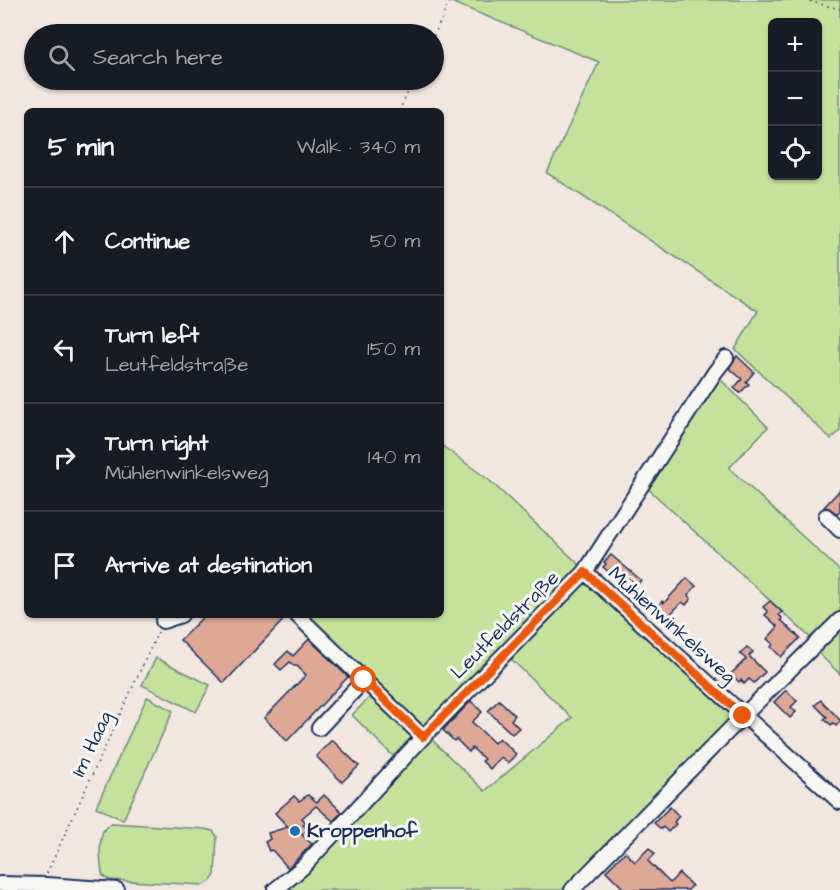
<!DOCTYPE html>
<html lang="en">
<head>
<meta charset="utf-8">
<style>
  body { margin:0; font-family:"Architects Daughter",sans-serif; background:#242831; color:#f1f3f6 }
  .controls { position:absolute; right:18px; top:18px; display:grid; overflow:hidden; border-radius:9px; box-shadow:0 2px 4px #0004 }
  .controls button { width:54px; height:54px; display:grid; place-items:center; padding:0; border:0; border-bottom:2px solid #363941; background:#171b24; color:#f1f3f6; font:30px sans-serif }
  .stop { position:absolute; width:18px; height:18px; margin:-14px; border:4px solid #ea580c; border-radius:50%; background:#fff }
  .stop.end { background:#ea580c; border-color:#fff; box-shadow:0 2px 6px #0008 }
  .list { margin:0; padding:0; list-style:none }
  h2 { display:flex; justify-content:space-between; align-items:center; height:78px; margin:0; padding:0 24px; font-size:26px }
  h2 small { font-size:20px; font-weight:400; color:#9ea1a6 }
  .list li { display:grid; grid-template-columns:39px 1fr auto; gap:18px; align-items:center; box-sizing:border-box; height:108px; padding:0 24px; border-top:2px solid #363941 }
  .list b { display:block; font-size:22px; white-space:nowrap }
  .list p { margin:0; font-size:20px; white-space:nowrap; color:#9ea1a6 }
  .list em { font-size:20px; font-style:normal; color:#9ea1a6 }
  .icon { flex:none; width:33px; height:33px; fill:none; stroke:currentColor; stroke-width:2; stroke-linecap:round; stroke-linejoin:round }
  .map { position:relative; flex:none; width:840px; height:890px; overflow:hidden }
  .search { position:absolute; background:#171b24; box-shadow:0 2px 4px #0004; left:24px; top:24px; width:420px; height:66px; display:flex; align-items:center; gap:15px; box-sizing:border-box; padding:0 21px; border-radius:33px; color:#9ea1a6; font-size:22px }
  .panel { position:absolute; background:#171b24; box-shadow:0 2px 4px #0004; left:24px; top:108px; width:420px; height:510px; border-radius:9px }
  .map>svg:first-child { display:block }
  .green { fill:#c3e39c; stroke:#6f897d; stroke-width:1.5; fill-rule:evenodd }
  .building { fill:#dea796; stroke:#1b2f5e; stroke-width:1.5 }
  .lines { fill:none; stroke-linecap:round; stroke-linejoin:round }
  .minor-casing { stroke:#1b2f5e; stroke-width:18 }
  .path { stroke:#1b2f5e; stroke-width:1.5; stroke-dasharray:1.5 4.5; stroke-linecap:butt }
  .minor { stroke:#f6f6f2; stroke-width:14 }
  .route { stroke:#ea580c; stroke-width:8 }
  .poi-dot { fill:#1f6fb2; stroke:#f6f6f2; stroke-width:2 }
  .labels { text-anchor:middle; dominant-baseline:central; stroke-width:6; stroke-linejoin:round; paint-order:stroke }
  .street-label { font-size:20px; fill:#1b2f5e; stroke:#f6f6f2 }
  .poi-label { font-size:20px; font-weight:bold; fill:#1b2f5e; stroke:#f6f6f2; text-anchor:start }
</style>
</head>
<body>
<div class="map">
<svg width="840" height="890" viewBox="0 0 840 890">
  <rect width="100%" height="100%" fill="#f1e6e0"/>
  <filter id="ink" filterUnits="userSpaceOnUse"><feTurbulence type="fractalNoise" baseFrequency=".0167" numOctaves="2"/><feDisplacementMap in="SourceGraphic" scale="12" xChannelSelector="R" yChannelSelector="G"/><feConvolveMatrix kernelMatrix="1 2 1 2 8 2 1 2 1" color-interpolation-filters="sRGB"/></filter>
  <g filter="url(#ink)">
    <!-- green -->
    <g class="green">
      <path d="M446,0H840V431L831,439L735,349L758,311L547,173L599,62ZM772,22H818V176H772Z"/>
      <path d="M717,376L768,427L729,468L840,571V615L814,641L645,486Z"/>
      <path d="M441,445L489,480L583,568L421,731L303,615H441Z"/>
      <path d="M585,582L590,583L735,715L569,890H284L428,736L485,791L572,718L507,655L579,583Z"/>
      <path d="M840,626V674L815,650Z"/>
      <path d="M156,658L210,685L196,712L142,685Z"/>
      <path d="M371,696L412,737L393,756L352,715Z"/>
      <path d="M147,697L173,711L123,820L96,807Z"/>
      <path d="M112,823L205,829L213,831L217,836L215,875L211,881L204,885L110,880L103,876C100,866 99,844 102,834C103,829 107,826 112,823Z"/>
    </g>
    <!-- building -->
    <g class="building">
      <path d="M737,356L754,372L746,382L749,384L740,393L734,388L742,379L729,368Z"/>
      <path d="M840,490V512L837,514L829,508L824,507Z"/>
      <path d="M611,555L641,580L631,592L603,567L606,564L604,562Z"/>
      <path d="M687,578L696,586L688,595L691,599L686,605L682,602L663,622L653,611L662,601L664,603Z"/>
      <path d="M770,601L782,612L779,615L782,618L781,620L800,638L781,657L771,647L773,644L767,639L778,627L765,615L768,612L763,607Z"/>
      <path d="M205,615H288L224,683L180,640Z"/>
      <path d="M309,639L348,677L287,741L264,718L306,675L297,666H294L290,662L281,670L275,664L288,651L293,656Z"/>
      <path d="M747,647L753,652L749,656L765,672L754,683L749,679L744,684L741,680L739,682L731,674L746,659L740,654Z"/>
      <path d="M786,690L797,701L791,707L796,712L790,718L774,702Z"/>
      <path d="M499,700L515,715L511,720L519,728L512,734L488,711Z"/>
      <path d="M821,700L840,720V722L836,726L833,723L831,725L824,719L827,717L815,705Z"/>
      <path d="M471,701L482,712L472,722L494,743L499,738L516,754L508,763L501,757L490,769L482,761L484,759L472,748L469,752L456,739L454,741L443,730Z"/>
      <path d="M332,740L359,766L342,782L316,756Z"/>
      <path d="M308,795L317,802L324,795L342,812L333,821L316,806L302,818L306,823L303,825L308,829L302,835L312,844L288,868L272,850L269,851L265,842L270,839L268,833L288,827L275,813L294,796L299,801Z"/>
      <path d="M670,807L679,816L674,822L676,824L668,832L663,827L661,829L654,823Z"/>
      <path d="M649,848L655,854L648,861L670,883L679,873L692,886L688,890H625L606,871L625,852L635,862Z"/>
    </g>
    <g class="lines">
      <defs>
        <g id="minor">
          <path d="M826,516L840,530"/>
          <path d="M585,572L840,802"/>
          <path d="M297,615L364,680"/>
          <path d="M163,621L181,615"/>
          <path d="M319,728L364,680L423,737"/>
          <path d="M0,884L47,885L117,890"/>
          <path d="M275,890L303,867L423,737L585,572L715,372L726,358"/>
          <path d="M572,890L743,716L840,620"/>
        </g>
      </defs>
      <!-- minor casing -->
      <use href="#minor" class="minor-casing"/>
      <!-- path -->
      <g class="path">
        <path d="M804,0L840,9"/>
        <path d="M434,36L450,0"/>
        <path d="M399,111L414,80"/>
        <path d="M47,873L158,632"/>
      </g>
      <!-- minor -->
      <use href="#minor" class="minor"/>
    </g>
  </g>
  <g class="lines" filter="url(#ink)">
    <!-- route -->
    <path class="route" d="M364,680L423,737L585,572L743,716"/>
  </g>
  <!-- markers -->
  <circle class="poi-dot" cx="295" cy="831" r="6"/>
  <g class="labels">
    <!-- street labels -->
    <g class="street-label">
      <text transform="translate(505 625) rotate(-45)">Leutfeldstraße</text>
      <text transform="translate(672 625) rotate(42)">Mühlenwinkelsweg</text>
      <text transform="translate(92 744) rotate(-65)">Im Haag</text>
    </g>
    <!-- poi labels -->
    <g class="poi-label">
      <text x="307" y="831">Kroppenhof</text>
    </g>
  </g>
</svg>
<div class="controls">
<button>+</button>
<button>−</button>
<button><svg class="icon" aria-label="locate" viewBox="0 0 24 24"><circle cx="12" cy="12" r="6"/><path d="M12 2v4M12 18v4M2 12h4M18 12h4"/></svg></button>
</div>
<div class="stop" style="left:364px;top:680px"></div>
<div class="stop end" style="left:743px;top:716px"></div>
<div class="search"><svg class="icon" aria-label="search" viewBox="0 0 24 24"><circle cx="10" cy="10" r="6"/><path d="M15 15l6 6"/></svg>Search here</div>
<section class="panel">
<h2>5 min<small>Walk · 340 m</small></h2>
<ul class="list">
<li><svg class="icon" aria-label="ahead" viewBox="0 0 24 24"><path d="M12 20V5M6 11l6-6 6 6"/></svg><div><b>Continue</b></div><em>50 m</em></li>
<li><svg class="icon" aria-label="left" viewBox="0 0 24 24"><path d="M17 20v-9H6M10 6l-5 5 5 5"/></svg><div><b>Turn left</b><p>Leutfeldstraße</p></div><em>150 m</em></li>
<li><svg class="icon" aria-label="right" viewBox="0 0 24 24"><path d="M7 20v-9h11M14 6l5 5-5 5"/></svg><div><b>Turn right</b><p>Mühlenwinkelsweg</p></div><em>140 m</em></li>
<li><svg class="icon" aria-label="arrive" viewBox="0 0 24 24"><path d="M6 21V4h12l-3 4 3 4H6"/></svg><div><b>Arrive at destination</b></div></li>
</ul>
</section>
</div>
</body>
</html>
